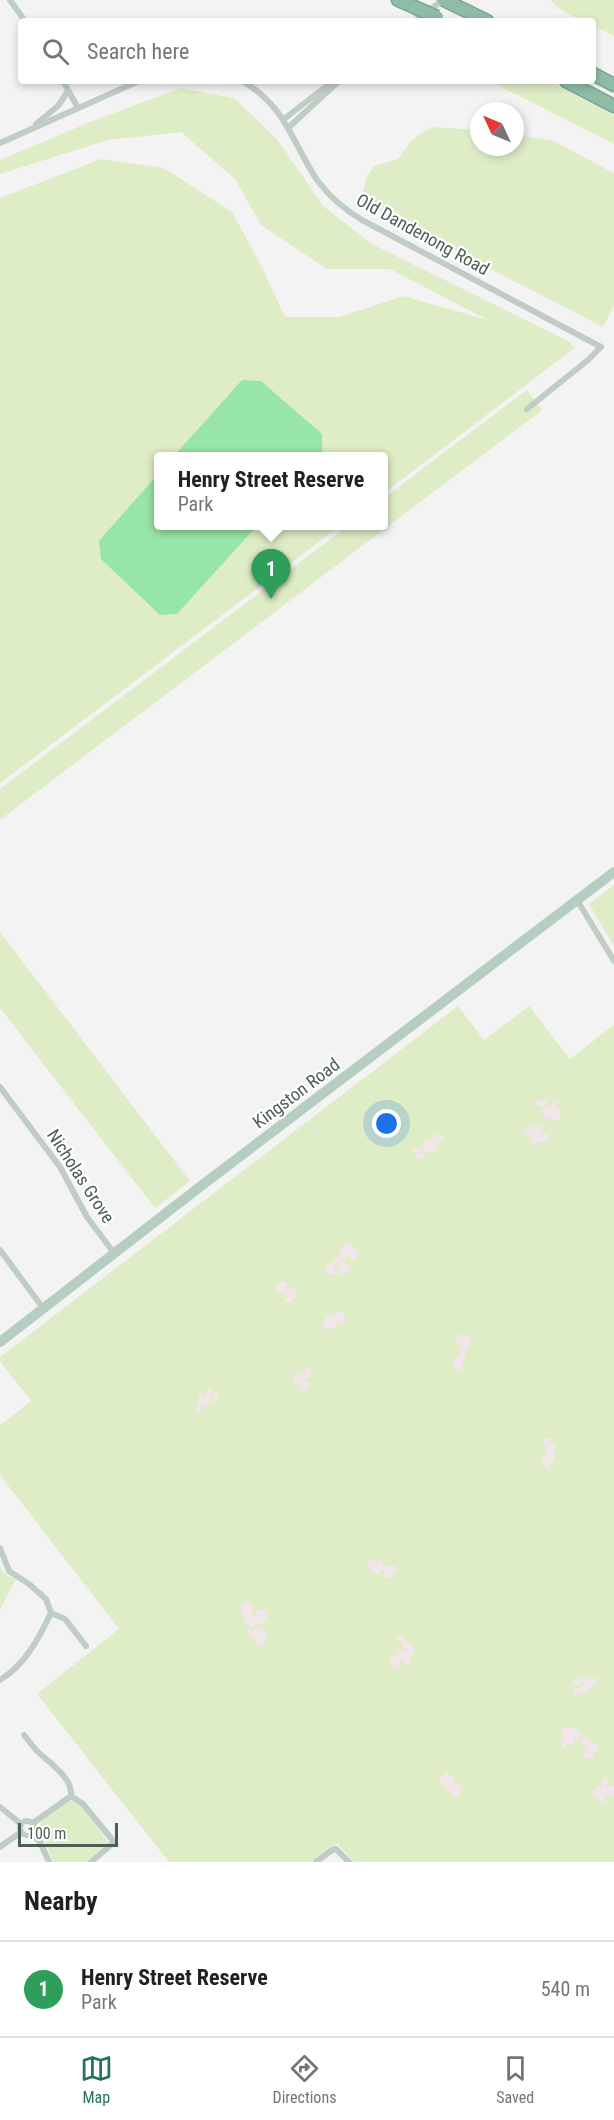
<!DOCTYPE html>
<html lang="en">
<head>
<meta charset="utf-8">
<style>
  body { margin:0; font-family:"Roboto Condensed",sans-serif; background:#f2f2f2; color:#202124 }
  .compass { position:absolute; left:470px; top:102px; width:54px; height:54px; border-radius:50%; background:#fff; box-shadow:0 3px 9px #0003; rotate:314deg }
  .scale { position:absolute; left:18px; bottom:15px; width:100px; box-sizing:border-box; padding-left:6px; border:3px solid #4b5f54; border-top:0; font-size:16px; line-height:21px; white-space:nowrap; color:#4b5f54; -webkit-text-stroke:4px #fff; paint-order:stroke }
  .you { position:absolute; left:387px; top:1124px; width:21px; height:21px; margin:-15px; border:4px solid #fff; border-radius:50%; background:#1a73e8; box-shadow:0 0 0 9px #1a73e833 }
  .badge { display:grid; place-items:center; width:39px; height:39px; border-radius:50%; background:#247352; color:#fff; font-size:20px; font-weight:700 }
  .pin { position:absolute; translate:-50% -50px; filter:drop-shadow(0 2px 3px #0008) }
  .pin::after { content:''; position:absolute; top:32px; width:21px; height:18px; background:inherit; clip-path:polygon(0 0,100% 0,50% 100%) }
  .popup { position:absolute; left:154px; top:452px; width:234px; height:78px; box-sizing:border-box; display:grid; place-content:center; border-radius:6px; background:#fff; filter:drop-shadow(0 2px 4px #0005); font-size:20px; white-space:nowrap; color:#757577 }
  .popup b { font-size:22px; color:#202124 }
  .popup::after { content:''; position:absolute; left:50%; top:100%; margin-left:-12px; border:12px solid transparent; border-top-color:#fff }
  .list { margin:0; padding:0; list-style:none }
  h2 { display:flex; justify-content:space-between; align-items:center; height:78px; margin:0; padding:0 24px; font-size:26px }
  h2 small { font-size:20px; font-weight:400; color:#757577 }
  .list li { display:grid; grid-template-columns:39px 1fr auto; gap:18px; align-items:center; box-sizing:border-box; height:96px; padding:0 24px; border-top:2px solid #e0e0e0 }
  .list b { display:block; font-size:22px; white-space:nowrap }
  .list p { margin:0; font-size:20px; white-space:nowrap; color:#757577 }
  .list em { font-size:20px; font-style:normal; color:#757577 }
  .icon { flex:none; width:33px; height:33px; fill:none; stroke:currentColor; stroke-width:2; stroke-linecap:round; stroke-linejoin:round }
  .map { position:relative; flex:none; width:614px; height:1862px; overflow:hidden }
  .search { position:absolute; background:#fff; box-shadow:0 3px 9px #0003; left:18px; right:18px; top:18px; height:66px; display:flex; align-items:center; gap:15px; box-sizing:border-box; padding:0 21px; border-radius:6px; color:#757577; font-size:22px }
  .sheet { height:174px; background:#fff }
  nav { display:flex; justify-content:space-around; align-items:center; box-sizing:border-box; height:84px; border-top:2px solid #e0e0e0; background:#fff; font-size:16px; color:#757577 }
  nav a { display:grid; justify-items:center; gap:3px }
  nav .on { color:#247352 }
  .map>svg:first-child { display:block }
  .green { fill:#deedc6 }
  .sand { fill:#f3e6ea }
  .water { fill:#97e6a7 }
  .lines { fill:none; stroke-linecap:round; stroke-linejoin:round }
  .highway-casing { stroke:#7aa892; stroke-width:15 }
  .street { stroke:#bfcdc5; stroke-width:6 }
  .primary { stroke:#b5cec1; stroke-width:10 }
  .highway { stroke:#8fbca6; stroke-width:12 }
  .highway-bridge-casing { stroke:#7aa892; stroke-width:15; stroke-linecap:butt }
  .highway-bridge { stroke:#8fbca6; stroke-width:12 }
  .labels { text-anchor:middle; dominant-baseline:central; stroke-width:4.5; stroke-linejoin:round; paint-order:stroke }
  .street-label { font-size:18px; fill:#4b5f54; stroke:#fff }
</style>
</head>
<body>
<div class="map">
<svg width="614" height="1862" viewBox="0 0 614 1862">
  <rect width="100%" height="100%" fill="#f4f3f4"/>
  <!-- green -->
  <g class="green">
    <path d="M550,0H614V36L593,25V21C578,21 560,11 550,0Z"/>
    <path d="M490,81H548L614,115V144Z"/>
    <path d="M181,88L234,98L277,139L323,206L372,244L572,343L571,345L576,347L384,493L383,456H158V526H340L0,783V198L101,159L164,168L232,212L260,263L285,317H339L403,296L488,320L390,269H327L261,225L235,179L181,132L108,140L0,174V160L90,122Z"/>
    <path d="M431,127L479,130V147H515V135L551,140L614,173V306L603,327L361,202L366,178L374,166L398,159L411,141Z"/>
    <path d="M527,390L542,410L0,820V789L348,526H383L384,498Z"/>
    <path d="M614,885V946L589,904Z"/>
    <path d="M0,932L190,1181L155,1208L0,1008Z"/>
    <path d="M458,1006L484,1040L529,1006L570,1059L614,1025V1862H354L338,1844L330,1847L310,1862H169L37,1694L119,1629L0,1475V1425L31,1401L0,1361V1357Z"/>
    <path d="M0,1567L8,1576L16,1579L0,1609Z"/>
    <path d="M68,1800L79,1803L108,1842L86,1862H53L38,1827L45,1818Z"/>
  </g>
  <!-- sand -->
  <g class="sand">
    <path d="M545,1099L549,1108L555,1101L558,1104L555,1109L561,1108L560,1118L557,1121L546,1119L542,1113L543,1106H538L534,1103L535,1101Z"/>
    <path d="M535,1125H540L543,1128L538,1134L543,1132L549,1136L545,1141L534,1144L530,1142V1139L533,1138L530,1133L527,1136L523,1133L527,1127L533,1128Z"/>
    <path d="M434,1134L437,1135L438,1138L439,1134L444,1136L437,1145L439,1148L430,1154L424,1149L421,1152L425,1155L424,1158L417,1160L416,1154L412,1151L419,1147L424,1148L423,1143L426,1139H430V1141L436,1145L431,1137Z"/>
    <path d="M348,1242L352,1244L358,1254L357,1257L352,1260L347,1253V1258L342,1261H345L346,1265L352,1264L348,1273L341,1275L339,1267L341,1262L334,1264L335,1269L338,1271L336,1275L326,1274L325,1270L328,1264L333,1263L335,1259L341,1256L340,1248Z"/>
    <path d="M286,1281L287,1285L284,1289L293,1287L296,1292L295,1299L289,1303L284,1300L286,1297H290L289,1295H285L283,1293L275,1290L280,1282Z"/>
    <path d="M337,1310L344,1313L346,1322L341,1325L337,1322L335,1328L324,1330L323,1325L327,1316L331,1313L336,1318Z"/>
    <path d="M462,1334L469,1337L471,1342L466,1351L462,1369L455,1371C451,1365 454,1358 460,1353L459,1350L462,1344L461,1342L457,1345L456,1341L459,1335Z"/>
    <path d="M307,1366L311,1368L312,1373L307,1379H303L305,1383L309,1381L310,1388L302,1391L300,1389L301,1382L294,1384L295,1376L299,1372L303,1374Z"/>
    <path d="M208,1389H212L214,1393L217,1392L218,1399L212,1402L213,1394L210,1397V1403L206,1407L203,1406V1409L197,1413L196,1409L200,1401L198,1394L202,1393L205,1398Z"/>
    <path d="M545,1438H550L552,1443L556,1446L552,1450L555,1459L552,1462H550L549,1466L551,1468L549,1471L541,1463L543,1457L548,1455L545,1451L547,1445H544L543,1442Z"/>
    <path d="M371,1559L376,1560L377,1564L378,1560H381L385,1567L387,1565L395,1566L397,1569L390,1579L384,1577V1568L379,1574H376L367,1565Z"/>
    <path d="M247,1601L252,1603L254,1609L251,1614L255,1617L257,1616L256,1612L259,1609H265L268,1612L267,1617L261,1625L254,1622L255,1625L251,1627L245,1623L240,1608L241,1604Z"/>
    <path d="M247,1628L251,1629L252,1633L254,1629L261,1628L265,1629L266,1635H261L266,1638L265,1644L260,1647L257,1645L254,1638L246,1634Z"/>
    <path d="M401,1635L414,1649L415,1652L410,1657L411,1663L409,1665L404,1664L403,1659L400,1662L402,1667L397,1669L391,1665L390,1659L395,1655L397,1660L396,1652L398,1649L407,1650L402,1646V1642L397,1639V1636Z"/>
    <path d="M577,1677H585L589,1682L590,1679L598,1677V1680L588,1691L578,1696L574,1693V1690L585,1685L582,1682L577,1685H573V1682Z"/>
    <path d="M565,1727L578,1730L581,1737L577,1741L575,1737L574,1742L571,1746L565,1743L566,1746L563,1748L560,1740L564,1737L561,1731Z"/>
    <path d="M585,1736L599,1748L597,1752L592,1751L594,1757L591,1759L585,1758L582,1753L588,1750L581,1742Z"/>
    <path d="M446,1773L452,1775L454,1782L461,1787V1793L458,1798L452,1796V1789L447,1792L444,1786L439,1783V1778Z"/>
    <path d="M605,1778L610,1781L605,1787L607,1789L611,1785L614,1786V1795H605L606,1801L602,1802L594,1797L592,1791L599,1786L602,1787L601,1780Z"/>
  </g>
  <!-- water -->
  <g class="water">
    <path d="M242,380L261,381L322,434V454L320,456H174Z"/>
    <path d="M158,474V526H257L177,614L160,615L101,559L99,541Z"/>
  </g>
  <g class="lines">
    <defs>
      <g id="highway">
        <path d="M398,0L414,7"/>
        <path d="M444,0L487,21"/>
        <path d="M593,74L614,85"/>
        <path d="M566,81L614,106"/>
      </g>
    </defs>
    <!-- highway casing -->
    <use href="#highway" class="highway-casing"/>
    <!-- street -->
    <g class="street">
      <path d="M10,0L25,21"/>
      <path d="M415,21L443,0"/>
      <path d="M63,81L78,108"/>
      <path d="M242,81C285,105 292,142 317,180C329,196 345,210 362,220L601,347L588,360L527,409"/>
      <path d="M284,119L333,81"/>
      <path d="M36,124L58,106L68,91"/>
      <path d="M289,127L339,81"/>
      <path d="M0,143L139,81"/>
      <path d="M577,900L614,961"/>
      <path d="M0,1087L60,1167L87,1217L114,1253"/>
      <path d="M0,1250L43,1308"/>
      <path d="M0,1548L9,1571L29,1584L46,1599L51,1613C39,1638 25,1665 0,1680"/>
      <path d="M51,1613L65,1619L86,1646"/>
      <path d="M24,1735C28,1740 32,1745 36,1750C48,1762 73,1777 71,1796L33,1823"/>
      <path d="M71,1796L83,1804L114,1842L91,1862"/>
      <path d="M0,1807L21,1824"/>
      <circle cx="27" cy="1828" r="7"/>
      <path d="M32,1833L40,1842L49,1862"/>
      <path d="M0,1847L21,1832"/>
      <path d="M316,1862L332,1850L336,1849L349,1862"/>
    </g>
    <!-- primary -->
    <path class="primary" d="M0,1342L201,1186L614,872"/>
    <!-- highway -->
    <use href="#highway" class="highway"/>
    <defs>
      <path id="highway-bridge" d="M414,7L437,17"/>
    </defs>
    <!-- highway-bridge casing -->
    <use href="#highway-bridge" class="highway-bridge-casing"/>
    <!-- highway-bridge -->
    <use href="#highway-bridge" class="highway-bridge"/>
  </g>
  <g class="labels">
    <!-- street labels -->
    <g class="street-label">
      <text transform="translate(423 234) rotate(29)">Old Dandenong Road</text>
      <text transform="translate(296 1093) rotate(-37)">Kingston Road</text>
      <text transform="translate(81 1176) rotate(57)">Nicholas Grove</text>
    </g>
  </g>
</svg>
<svg class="compass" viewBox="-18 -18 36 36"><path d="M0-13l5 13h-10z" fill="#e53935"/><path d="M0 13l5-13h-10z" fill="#757577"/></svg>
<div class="scale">100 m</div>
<div class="you"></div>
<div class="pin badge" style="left:271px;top:599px;background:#2e9e5b">1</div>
<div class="popup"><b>Henry Street Reserve</b>Park</div>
<div class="search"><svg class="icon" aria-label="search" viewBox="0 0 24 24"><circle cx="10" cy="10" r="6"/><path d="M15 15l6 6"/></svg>Search here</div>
</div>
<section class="sheet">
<h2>Nearby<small></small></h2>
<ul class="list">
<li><span class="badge" style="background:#2e9e5b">1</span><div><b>Henry Street Reserve</b><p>Park</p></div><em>540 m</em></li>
</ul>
</section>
<nav>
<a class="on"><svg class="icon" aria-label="map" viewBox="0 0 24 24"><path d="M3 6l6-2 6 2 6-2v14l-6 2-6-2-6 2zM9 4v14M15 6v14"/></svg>Map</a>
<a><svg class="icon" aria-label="directions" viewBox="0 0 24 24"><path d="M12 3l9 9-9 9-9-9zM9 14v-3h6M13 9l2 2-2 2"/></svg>Directions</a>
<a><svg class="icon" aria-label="saved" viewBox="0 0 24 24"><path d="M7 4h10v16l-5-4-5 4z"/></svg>Saved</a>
</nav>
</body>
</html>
